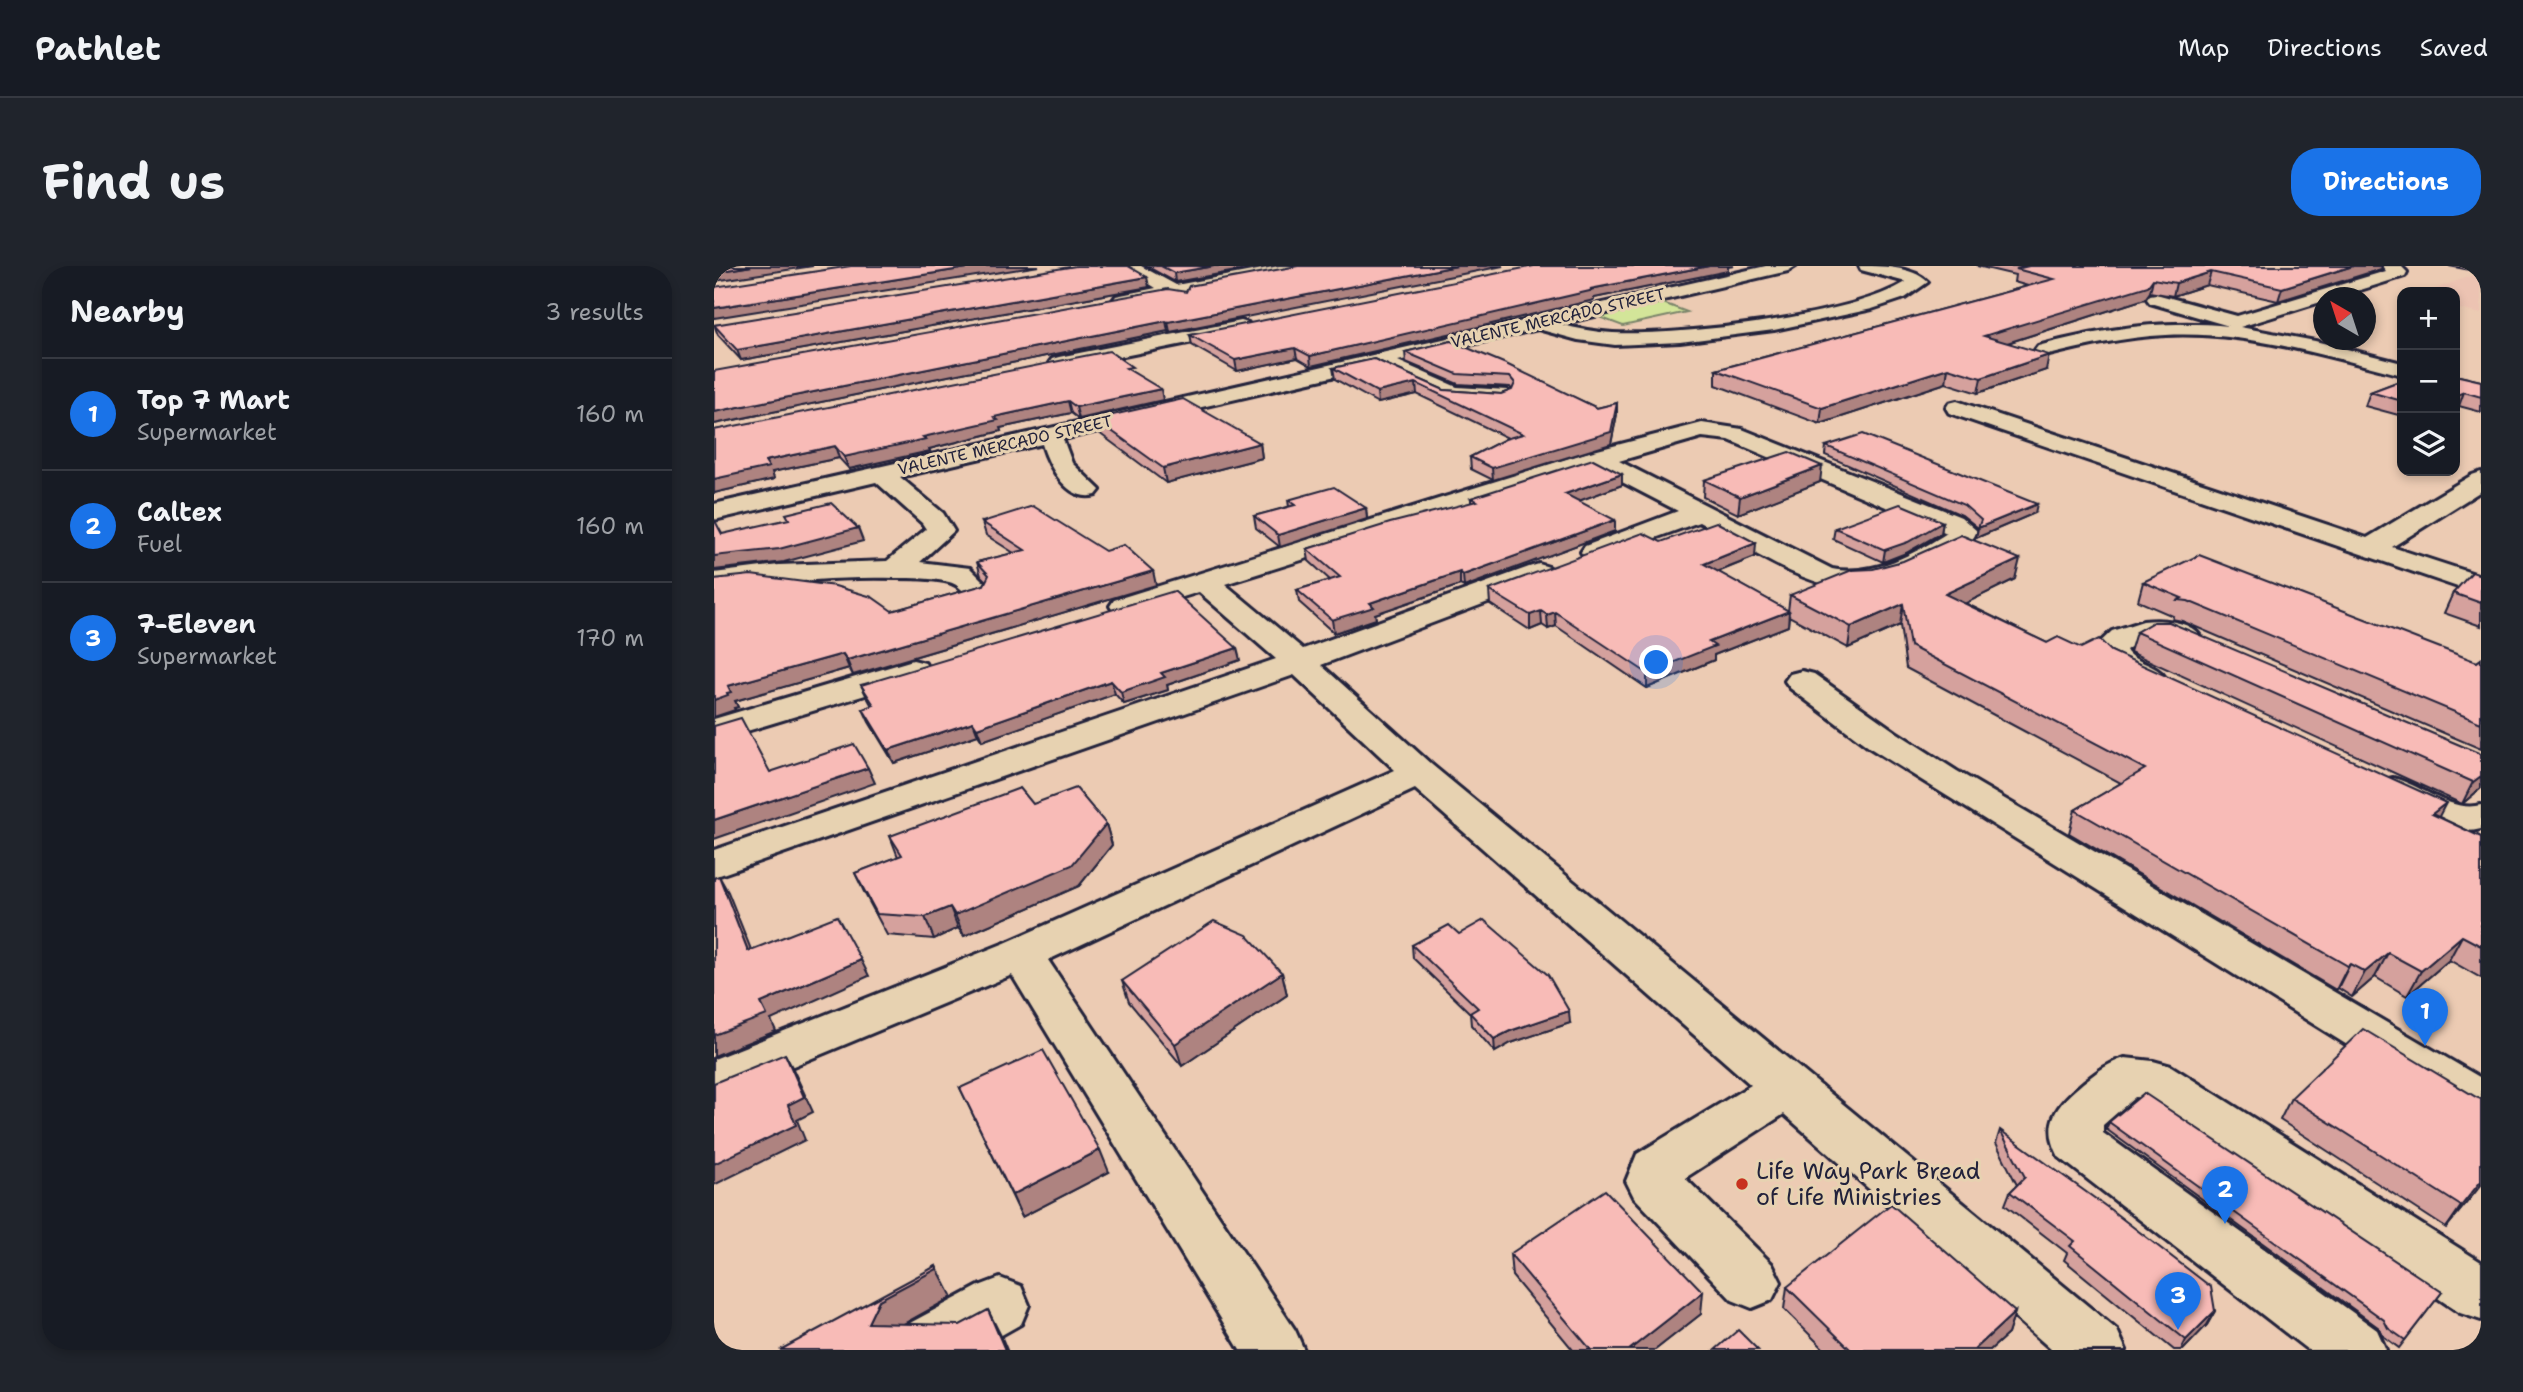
<!DOCTYPE html>
<html lang="en">
<head>
<meta charset="utf-8">
<style>
  body { margin:0; font-family:"Shantell Sans",sans-serif; background:#20242c; color:#f1f3f6 }
  .controls { position:absolute; right:21px; top:21px; display:grid; overflow:hidden; border-radius:14px; box-shadow:0 4px 10px #0003 }
  .controls button { width:63px; height:63px; display:grid; place-items:center; padding:0; border:0; border-bottom:2px solid #363941; background:#171b24; color:#f1f3f6; font:35px sans-serif }
  .compass { position:absolute; left:1599px; top:21px; width:63px; height:63px; border-radius:50%; background:#171b24; box-shadow:0 4px 10px #0003; rotate:321deg }
  .you { position:absolute; left:943px; top:397px; width:24px; height:24px; margin:-18px; border:5px solid #fff; border-radius:50%; background:#1a73e8; box-shadow:0 0 0 10px #1a73e833 }
  .badge { display:grid; place-items:center; width:46px; height:46px; border-radius:50%; background:#1a73e8; color:#fff; font-size:23px; font-weight:700 }
  .pin { position:absolute; translate:-50% -58px; filter:drop-shadow(0 2px 4px #0008) }
  .pin::after { content:''; position:absolute; top:37px; width:24px; height:21px; background:inherit; clip-path:polygon(0 0,100% 0,50% 100%) }
  .list { margin:0; padding:0; list-style:none }
  h2 { display:flex; justify-content:space-between; align-items:center; height:91px; margin:0; padding:0 28px; font-size:30px }
  h2 small { font-size:23px; font-weight:400; color:#9ea1a6 }
  .list li { display:grid; grid-template-columns:46px 1fr auto; gap:21px; align-items:center; box-sizing:border-box; height:112px; padding:0 28px; border-top:2px solid #363941 }
  .list b { display:block; font-size:26px; white-space:nowrap }
  .list p { margin:0; font-size:23px; white-space:nowrap; color:#9ea1a6 }
  .list em { font-size:23px; font-style:normal; color:#9ea1a6 }
  .icon { flex:none; width:38px; height:38px; fill:none; stroke:currentColor; stroke-width:2; stroke-linecap:round; stroke-linejoin:round }
  .map { position:relative; flex:none; width:1767px; height:1084px; overflow:hidden; border-radius:28px }
  header { display:flex; align-items:center; gap:42px; box-sizing:border-box; height:98px; padding:0 35px; background:#171b24; border-bottom:2px solid #363941 }
  header strong { font-size:33px }
  nav { display:flex; gap:38px; margin-inline-start:auto; font-size:24px }
  .intro { display:flex; align-items:center; justify-content:space-between; box-sizing:border-box; height:168px; padding:0 42px }
  h1 { margin:0; font-size:49px }
  .button { padding:18px 32px; border-radius:28px; background:#1a73e8; color:#fff; font-size:24px; font-weight:700 }
  main { display:flex; gap:42px; padding:0 42px }
  aside { flex:1; background:#171b24; border-radius:28px; box-shadow:0 4px 10px #0003 }
  .map>svg:first-child { display:block }
  .built { fill:#ecc3b2 }
  .green { fill:#d3e599; stroke:#7a846a; stroke-width:2 }
  .lines { fill:none; stroke-linecap:round; stroke-linejoin:round }
  .minor-casing { stroke:#22223b; stroke-width:6 }
  .minor { fill:#e7d2b1; fill-rule:evenodd }
  .wall { fill:#d5a19d; stroke:#22223b; stroke-width:2 }
  .shaded-wall { fill:#ae8380; stroke:#22223b; stroke-width:2 }
  .building { fill:#f8bbb7; stroke:#22223b; stroke-width:2 }
  .poi-dot { fill:#c8321e; stroke:#e7d2b1; stroke-width:2.5 }
  .labels { text-anchor:middle; dominant-baseline:central; stroke-width:6; stroke-linejoin:round; paint-order:stroke }
  .far-street-label { font-size:16px; fill:#22223b; stroke:#e7d2b1 }
  .near-poi-label { font-size:23px; fill:#22223b; stroke:#e7d2b1; text-anchor:start }
</style>
</head>
<body>
<header>
<strong>Pathlet</strong>
<nav><a>Map</a><a>Directions</a><a>Saved</a></nav>
</header>
<div class="intro"><h1>Find us</h1><a class="button">Directions</a></div>
<main>
<aside>
<h2>Nearby<small>3 results</small></h2>
<ul class="list">
<li><span class="badge">1</span><div><b>Top 7 Mart</b><p>Supermarket</p></div><em>160 m</em></li>
<li><span class="badge">2</span><div><b>Caltex</b><p>Fuel</p></div><em>160 m</em></li>
<li><span class="badge">3</span><div><b>7-Eleven</b><p>Supermarket</p></div><em>170 m</em></li>
</ul>
</aside>
<div class="map">
<svg width="1767" height="1084" viewBox="0 0 1767 1084">
  <rect width="100%" height="100%" fill="#eccbb3"/>
  <filter id="ink" filterUnits="userSpaceOnUse"><feTurbulence type="fractalNoise" baseFrequency=".0143" numOctaves="2"/><feDisplacementMap in="SourceGraphic" scale="14" xChannelSelector="R" yChannelSelector="G"/><feConvolveMatrix kernelMatrix="1 2 1 2 8 2 1 2 1" color-interpolation-filters="sRGB"/></filter>
  <g filter="url(#ink)">
    <!-- built -->
    <path class="built" d="M1767,6V48L1741,42V26H1713Z"/>
    <!-- green -->
    <path class="green" d="M941,34L973,46L909,60L877,48Z"/>
    <g class="lines">
      <defs>
        <g id="minor">
          <path d="M407,0H427L462,19L565,0H600L592,5L474,27L473,33L467,34L456,30L408,39L399,34L402,30L442,22Z"/>
          <path d="M1052,0H1082L1074,5L846,58C864,63 881,66 899,67C967,70 1135,51 1192,16L1147,4L1145,0C1166,0 1198,0 1214,16L1191,32L1158,43L1060,64L966,76L901,79L864,74L824,63L684,95L743,121L793,124L796,129L793,134L785,136L731,132L661,101L349,173L358,197L386,224L382,229C354,237 335,201 328,178L186,211L229,247L240,265L206,296L256,302L277,323L272,329C247,335 253,321 235,316C220,312 198,312 182,312C122,310 60,317 0,325V307L65,299L173,295L212,263L208,257L162,216L0,254V238Z"/>
          <path d="M1668,0H1687L1693,6L1691,10L1621,32H1610V35L1526,61L1601,75L1688,97V109C1611,90 1533,65 1452,69C1411,71 1371,80 1331,90L1324,88L1321,84L1324,80C1387,63 1450,53 1515,60L1436,37L1433,33L1436,29L1442,28L1523,50L1672,5Z"/>
          <path d="M527,55L534,57L536,61L534,65L345,103L338,101L335,97L338,93L345,91Z"/>
          <path d="M1243,135L1653,272L1758,209L1767,206V225L1678,281L1767,310V329L1235,147L1232,142L1235,137Z"/>
          <path d="M988,157L1028,163L1247,251L1263,265C1256,282 1236,288 1221,296C1197,308 1173,320 1146,322C1098,327 1027,278 985,256L881,294L871,292L867,286L871,280L964,245L881,202L511,318L589,383L815,301L825,298L835,301L839,307L835,313L607,399L718,499L1403,1064L1412,1084H1338L1070,848L971,912L1058,998L1067,1016L1058,1034L1038,1042L1018,1034L920,931L912,915L923,888L1037,819L701,523L334,694L581,1064L590,1084H526L298,709L0,833V793L291,677L681,504L580,409L0,611V584L562,393L485,326L411,349L400,346L396,340L400,334L872,187ZM988,171L1015,174L1233,267C1200,288 1159,311 1118,303L905,195Z"/>
          <path d="M1429,355C1446,353 1475,354 1486,370L1481,377C1451,384 1444,361 1412,384C1418,396 1440,397 1450,410L1445,417C1420,423 1390,406 1376,386L1398,365Z"/>
          <path d="M199,394L211,397L215,404L211,411L0,475V453Z"/>
          <path d="M1088,405L1100,408L1182,466L1243,505L1767,812V857L1749,851L1156,482L1076,422L1071,415L1076,408Z"/>
          <path d="M1679,512C1708,519 1736,547 1767,539V563C1733,572 1695,546 1666,531L1660,523L1666,515Z"/>
          <path d="M1411,792L1439,795L1457,800L1767,996V1054L1746,1047L1428,832L1421,831L1389,859V867L1663,1064L1672,1084H1594L1345,891C1327,856 1343,839 1369,817C1383,806 1394,797 1411,792Z"/>
          <path d="M286,1012L307,1020L315,1039L307,1058L261,1084H174L183,1064L265,1020Z"/>
        </g>
      </defs>
      <!-- minor casing -->
      <use href="#minor" class="minor-casing"/>
      <!-- minor -->
      <use href="#minor" class="minor"/>
    </g>
    <!-- wall -->
    <g class="wall">
      <path d="M432,0H550L461,16Z"/>
      <path d="M1263,0H1668L1667,3L1564,35L1493,19L1459,30L1436,26L1431,33L1293,77L1332,104L1264,127L1232,117L1106,158L1002,119V104L1314,20L1300,16L1301,9Z"/>
      <path d="M1735,0H1767V6Z"/>
      <path d="M1014,1V5L880,32V34L597,100L583,92L523,105L478,79L476,69Z"/>
      <path d="M435,21L27,94L4,69L0,59Z"/>
      <path d="M472,26L456,66L454,65L0,158Z"/>
      <path d="M737,75L883,142L903,137V148L897,178L779,214L757,203L756,191L794,172L703,128L664,137L621,113L619,102L660,93L730,124L787,128L798,124L796,121L744,118L692,96L691,86Z"/>
      <path d="M420,107L449,134L365,153L357,147L286,162L287,165L215,183L216,185L135,203L125,192L58,206L60,213L0,227V164Z"/>
      <path d="M1741,109L1767,115V146L1745,140L1741,141Z"/>
      <path d="M1688,114V150L1651,140L1656,126Z"/>
      <path d="M381,153L546,177L548,192L452,217L385,167Z"/>
      <path d="M1112,180L1321,247L1262,272L1264,262L1248,249L1111,189Z"/>
      <path d="M990,214L1106,216L1024,248L989,231Z"/>
      <path d="M908,219L864,235L901,265L750,321L746,319L661,348L662,353L620,367L585,336L583,324L616,314L595,295L593,283L757,237V232Z"/>
      <path d="M574,234L652,242L653,253L566,281L542,262L540,250L575,241Z"/>
      <path d="M268,256L442,319L139,409L135,402L21,435L24,441L20,442L21,444L0,451V313L178,345L270,319L272,315L267,310L263,296L300,287L272,269Z"/>
      <path d="M1229,256L1227,267L1192,287L1169,296L1119,273L1121,262Z"/>
      <path d="M947,276L1041,291L1004,306L1074,345L1076,329L1301,313L1251,337L1333,377L1367,382L1397,385L1725,551L1767,571V712L1735,694L1693,730L1661,711L1638,731L1624,722L1622,724L1355,567L1361,544L1407,517L1192,402L1186,359L1134,382L1075,350L1074,360L1000,389V394L933,422L842,360L834,363L828,359L816,364L776,338L775,324Z"/>
      <path d="M1767,309V360L1730,347L1739,327Z"/>
      <path d="M1429,316L1763,396L1767,393V483L1468,355L1458,353L1459,350L1424,335Z"/>
      <path d="M1422,366L1764,488L1767,522L1748,538L1416,386Z"/>
      <path d="M526,394L453,419L454,424L410,438L401,428L268,475L264,469L180,497L155,456L149,443L158,440L153,431L147,419Z"/>
      <path d="M319,538L392,558L398,579L365,620L250,670L244,662L220,673L173,669L151,628L141,607L184,591L176,570Z"/>
      <path d="M745,668L856,757L797,777L781,786L757,759L756,747L699,692L698,679Z"/>
      <path d="M568,707L573,729L468,800L415,736L408,715Z"/>
      <path d="M246,822L395,906L308,951Z"/>
      <path d="M1577,832L1767,919L1732,962L1566,854Z"/>
      <path d="M1395,856L1728,1026L1685,1082L1668,1069L1665,1062L1392,863Z"/>
      <path d="M1286,864L1501,1045L1493,1059L1469,1084H1460L1350,994L1353,987L1291,939L1296,926L1303,919L1282,877Z"/>
      <path d="M796,988L987,1048L941,1084H859L798,1010Z"/>
      <path d="M1073,1021L1301,1046L1294,1068L1276,1084H1111L1070,1043Z"/>
    </g>
    <!-- shaded-wall -->
    <g class="shaded-wall">
      <path d="M38,0H99L0,15V6Z"/>
      <path d="M266,0H325L0,52V42Z"/>
      <path d="M500,0H550L461,16L460,7Z"/>
      <path d="M743,0H789L456,66L454,56Z"/>
      <path d="M995,0H1020L1014,1V5L880,32V34L597,100L596,90L876,23Z"/>
      <path d="M1639,0H1668L1667,3L1564,35L1568,22Z"/>
      <path d="M1497,6L1493,19L1459,30L1462,17Z"/>
      <path d="M433,11L435,21L27,94L23,84Z"/>
      <path d="M1439,13L1436,26L1431,33L1268,85L1270,70Z"/>
      <path d="M452,55L454,65L0,158V146Z"/>
      <path d="M581,82L583,92L523,105L521,94Z"/>
      <path d="M1335,89L1332,104L1264,127L1267,112Z"/>
      <path d="M1234,102L1232,117L1106,158L1108,142Z"/>
      <path d="M702,117L703,128L664,137L663,126Z"/>
      <path d="M447,123L449,134L365,153L362,141Z"/>
      <path d="M1750,126L1745,140L1741,141V130Z"/>
      <path d="M354,135L357,147L286,162L287,165L215,183L216,185L135,203L130,191L209,171L280,151Z"/>
      <path d="M903,137V148L897,178L779,214L778,202Z"/>
      <path d="M546,177L548,192L452,217L449,202Z"/>
      <path d="M121,180L125,192L58,206L60,213L0,227V213L51,195Z"/>
      <path d="M1108,200L1106,216L1024,248L1026,231Z"/>
      <path d="M908,208V219L851,240V228Z"/>
      <path d="M1323,238L1321,247L1262,272L1264,262Z"/>
      <path d="M652,242L653,253L566,281L564,269Z"/>
      <path d="M901,254V265L750,321L749,309Z"/>
      <path d="M1229,256L1227,267L1192,287L1169,296L1171,284Z"/>
      <path d="M144,262L149,275L70,296L0,304V290Z"/>
      <path d="M1042,277L1041,291L990,311V298Z"/>
      <path d="M1306,293L1301,313L1228,349L1231,328Z"/>
      <path d="M439,305L442,319L139,409L133,394Z"/>
      <path d="M746,306V319L661,348L662,353L620,367L618,354L656,337Z"/>
      <path d="M1189,338L1186,359L1134,382L1137,361Z"/>
      <path d="M827,345L828,359L816,364V349Z"/>
      <path d="M1075,345L1074,360L1000,389V394L933,422V407L995,376Z"/>
      <path d="M841,346L842,360L834,363L833,349Z"/>
      <path d="M523,382L526,394L453,419L454,424L410,438L407,426L447,407Z"/>
      <path d="M129,388L135,402L21,435L24,441L20,442L21,444L0,451V434L13,427L14,420Z"/>
      <path d="M397,415L401,428L268,475L263,462Z"/>
      <path d="M259,456L264,469L180,497L174,484Z"/>
      <path d="M154,502L161,517L0,573V554Z"/>
      <path d="M1767,510V522L1748,538L1759,516Z"/>
      <path d="M1732,537L1720,560L1718,548Z"/>
      <path d="M392,558L398,579L365,620L250,670L241,649Z"/>
      <path d="M5,610L14,626L44,701L34,685Z"/>
      <path d="M236,641L244,662L220,673L211,651Z"/>
      <path d="M1748,670L1735,694L1693,730L1707,705Z"/>
      <path d="M1674,687L1661,711L1638,731L1651,706Z"/>
      <path d="M147,694L155,710L57,754L62,765L0,790V769L47,737Z"/>
      <path d="M1636,698L1624,722L1622,724L1634,700Z"/>
      <path d="M568,707L573,729L468,800L461,778Z"/>
      <path d="M855,745L856,757L797,777L781,786L780,773L796,765Z"/>
      <path d="M71,788L79,803L99,846L83,854L91,874L0,919V898L74,839Z"/>
      <path d="M386,884L395,906L308,951L298,929Z"/>
      <path d="M1767,915V919L1732,962L1747,940Z"/>
      <path d="M222,1000L238,1031L182,1062L154,1057L165,1034Z"/>
      <path d="M989,1026L987,1048L941,1084H915Z"/>
      <path d="M274,1044L288,1072L293,1084H291Z"/>
      <path d="M1501,1045L1493,1059L1469,1084H1467L1472,1074Z"/>
      <path d="M1301,1046L1294,1068L1276,1084H1260Z"/>
    </g>
    <!-- building -->
    <g class="building">
      <path d="M0,0H38L0,6Z"/>
      <path d="M137,0H266L0,42V21Z"/>
      <path d="M362,0H414L433,11L23,84L0,59Z"/>
      <path d="M447,0H500L460,7Z"/>
      <path d="M584,0H743L454,56L452,55L0,146V105L454,23L472,26L475,20Z"/>
      <path d="M820,0H995L876,23L880,24L596,90L581,82L521,94L476,69Z"/>
      <path d="M1315,0H1639L1568,22L1497,6L1462,17L1439,13L1434,20L1270,70L1335,89L1267,112L1234,102L1108,142L1002,104L1340,13L1302,3Z"/>
      <path d="M737,75L792,98L883,142L903,137L897,166L778,202L756,191L791,173L809,168L702,117L663,126L619,102L660,93L730,124L787,128L798,124L801,117L796,111L743,108L691,86Z"/>
      <path d="M395,85L418,101L412,102L447,123L362,141L354,135L280,151L284,154L209,171L212,173L130,191L121,180L51,195L55,201L0,213V164Z"/>
      <path d="M1741,109L1767,115V131L1750,126L1741,130Z"/>
      <path d="M1688,114V135L1656,126Z"/>
      <path d="M469,133L546,177L449,202L381,153Z"/>
      <path d="M1149,168L1323,238L1264,262L1267,254L1250,239L1112,180Z"/>
      <path d="M1075,186L1108,200L1026,231L990,214Z"/>
      <path d="M879,193L908,208L851,228L901,254L749,309L746,306L656,337L660,341L618,354L583,324L626,311L593,283L676,257L763,235L757,232Z"/>
      <path d="M620,221L652,242L564,269L540,250L581,239L574,234Z"/>
      <path d="M117,237L144,262L65,283L0,290V253L8,268L75,253L72,248Z"/>
      <path d="M1186,238L1229,256L1194,276L1171,284L1121,262Z"/>
      <path d="M319,240L391,285L410,279L439,305L133,394L129,388L14,420L17,426L13,427L14,429L0,434V313L37,309L121,320L158,331L178,345L270,319L275,309L263,296L311,284L268,256Z"/>
      <path d="M1002,256L1042,277L990,298L1075,345L995,376L1001,380L933,407L841,346L833,349L827,345L816,349L775,324L929,267L947,276Z"/>
      <path d="M1247,269L1306,293L1231,328L1333,377L1344,371L1367,382L1385,373L1397,385L1732,537L1718,548L1767,571V680L1748,670L1707,705L1674,687L1651,706L1636,698L1634,700L1361,544L1431,503L1196,380L1189,338L1137,361L1076,329L1138,304L1159,303L1189,295Z"/>
      <path d="M1485,289L1763,396L1767,393V457L1474,335L1464,334L1468,332L1429,316Z"/>
      <path d="M1758,306L1767,309V337L1739,327Z"/>
      <path d="M460,325L523,382L447,407L451,411L407,426L397,415L263,462L259,456L174,484L149,443L160,439L147,419Z"/>
      <path d="M1439,356H1455L1767,488V510L1759,516L1422,366Z"/>
      <path d="M27,452L56,506L140,478L154,502L0,554V460Z"/>
      <path d="M306,522L319,538L362,522L392,558L358,599L241,649L236,641L211,651L163,648L141,607L188,589L176,570Z"/>
      <path d="M5,610L34,685L123,650L147,694L47,737L53,749L0,769V612Z"/>
      <path d="M770,654L834,709L855,745L796,765L780,773L756,747L764,742L698,679L735,659L745,668Z"/>
      <path d="M500,655L533,669L568,707L461,778L408,715Z"/>
      <path d="M1649,763L1762,831L1767,833V915L1747,940L1577,832Z"/>
      <path d="M329,784L386,884L298,929L246,822Z"/>
      <path d="M71,788L90,831L74,839L82,859L0,898V817Z"/>
      <path d="M1430,827L1728,1026L1691,1074L1674,1062L1670,1054L1395,856Z"/>
      <path d="M1286,864L1397,944L1497,1021L1501,1045L1472,1074L1356,980L1361,975L1296,926L1311,911Z"/>
      <path d="M891,924L989,1026L915,1084H877L796,988Z"/>
      <path d="M1177,938L1301,1046L1260,1084H1137L1073,1021Z"/>
      <path d="M222,1000L223,1003L165,1034L154,1057L246,1059L274,1044L291,1084H66Z"/>
      <path d="M1024,1064L1044,1084H1001Z"/>
    </g>
  </g>
  <!-- markers -->
  <circle class="poi-dot" cx="1028" cy="918" r="7"/>
  <g class="labels">
    <!-- far-street labels -->
    <g class="far-street-label">
      <text transform="translate(844 52) rotate(-13)">VALENTE MERCADO STREET</text>
      <text transform="translate(291 179) rotate(-13)">VALENTE MERCADO STREET</text>
    </g>
    <!-- near-poi labels -->
    <g class="near-poi-label">
      <text x="1042" y="905">Life Way Park Bread<tspan x="1042" dy="26">of Life Ministries</tspan></text>
    </g>
  </g>
</svg>
<div class="controls">
<button>+</button>
<button>−</button>
<button><svg class="icon" aria-label="layers" viewBox="0 0 24 24"><path d="M12 4l9 5-9 5-9-5zM3 14l9 5 9-5"/></svg></button>
</div>
<svg class="compass" viewBox="-18 -18 36 36"><path d="M0-13l5 13h-10z" fill="#e53935"/><path d="M0 13l5-13h-10z" fill="#9ea1a6"/></svg>
<div class="you"></div>
<div class="pin badge" style="left:1711px;top:780px">1</div>
<div class="pin badge" style="left:1511px;top:958px">2</div>
<div class="pin badge" style="left:1464px;top:1064px">3</div>
</div>
</main>
</body>
</html>
